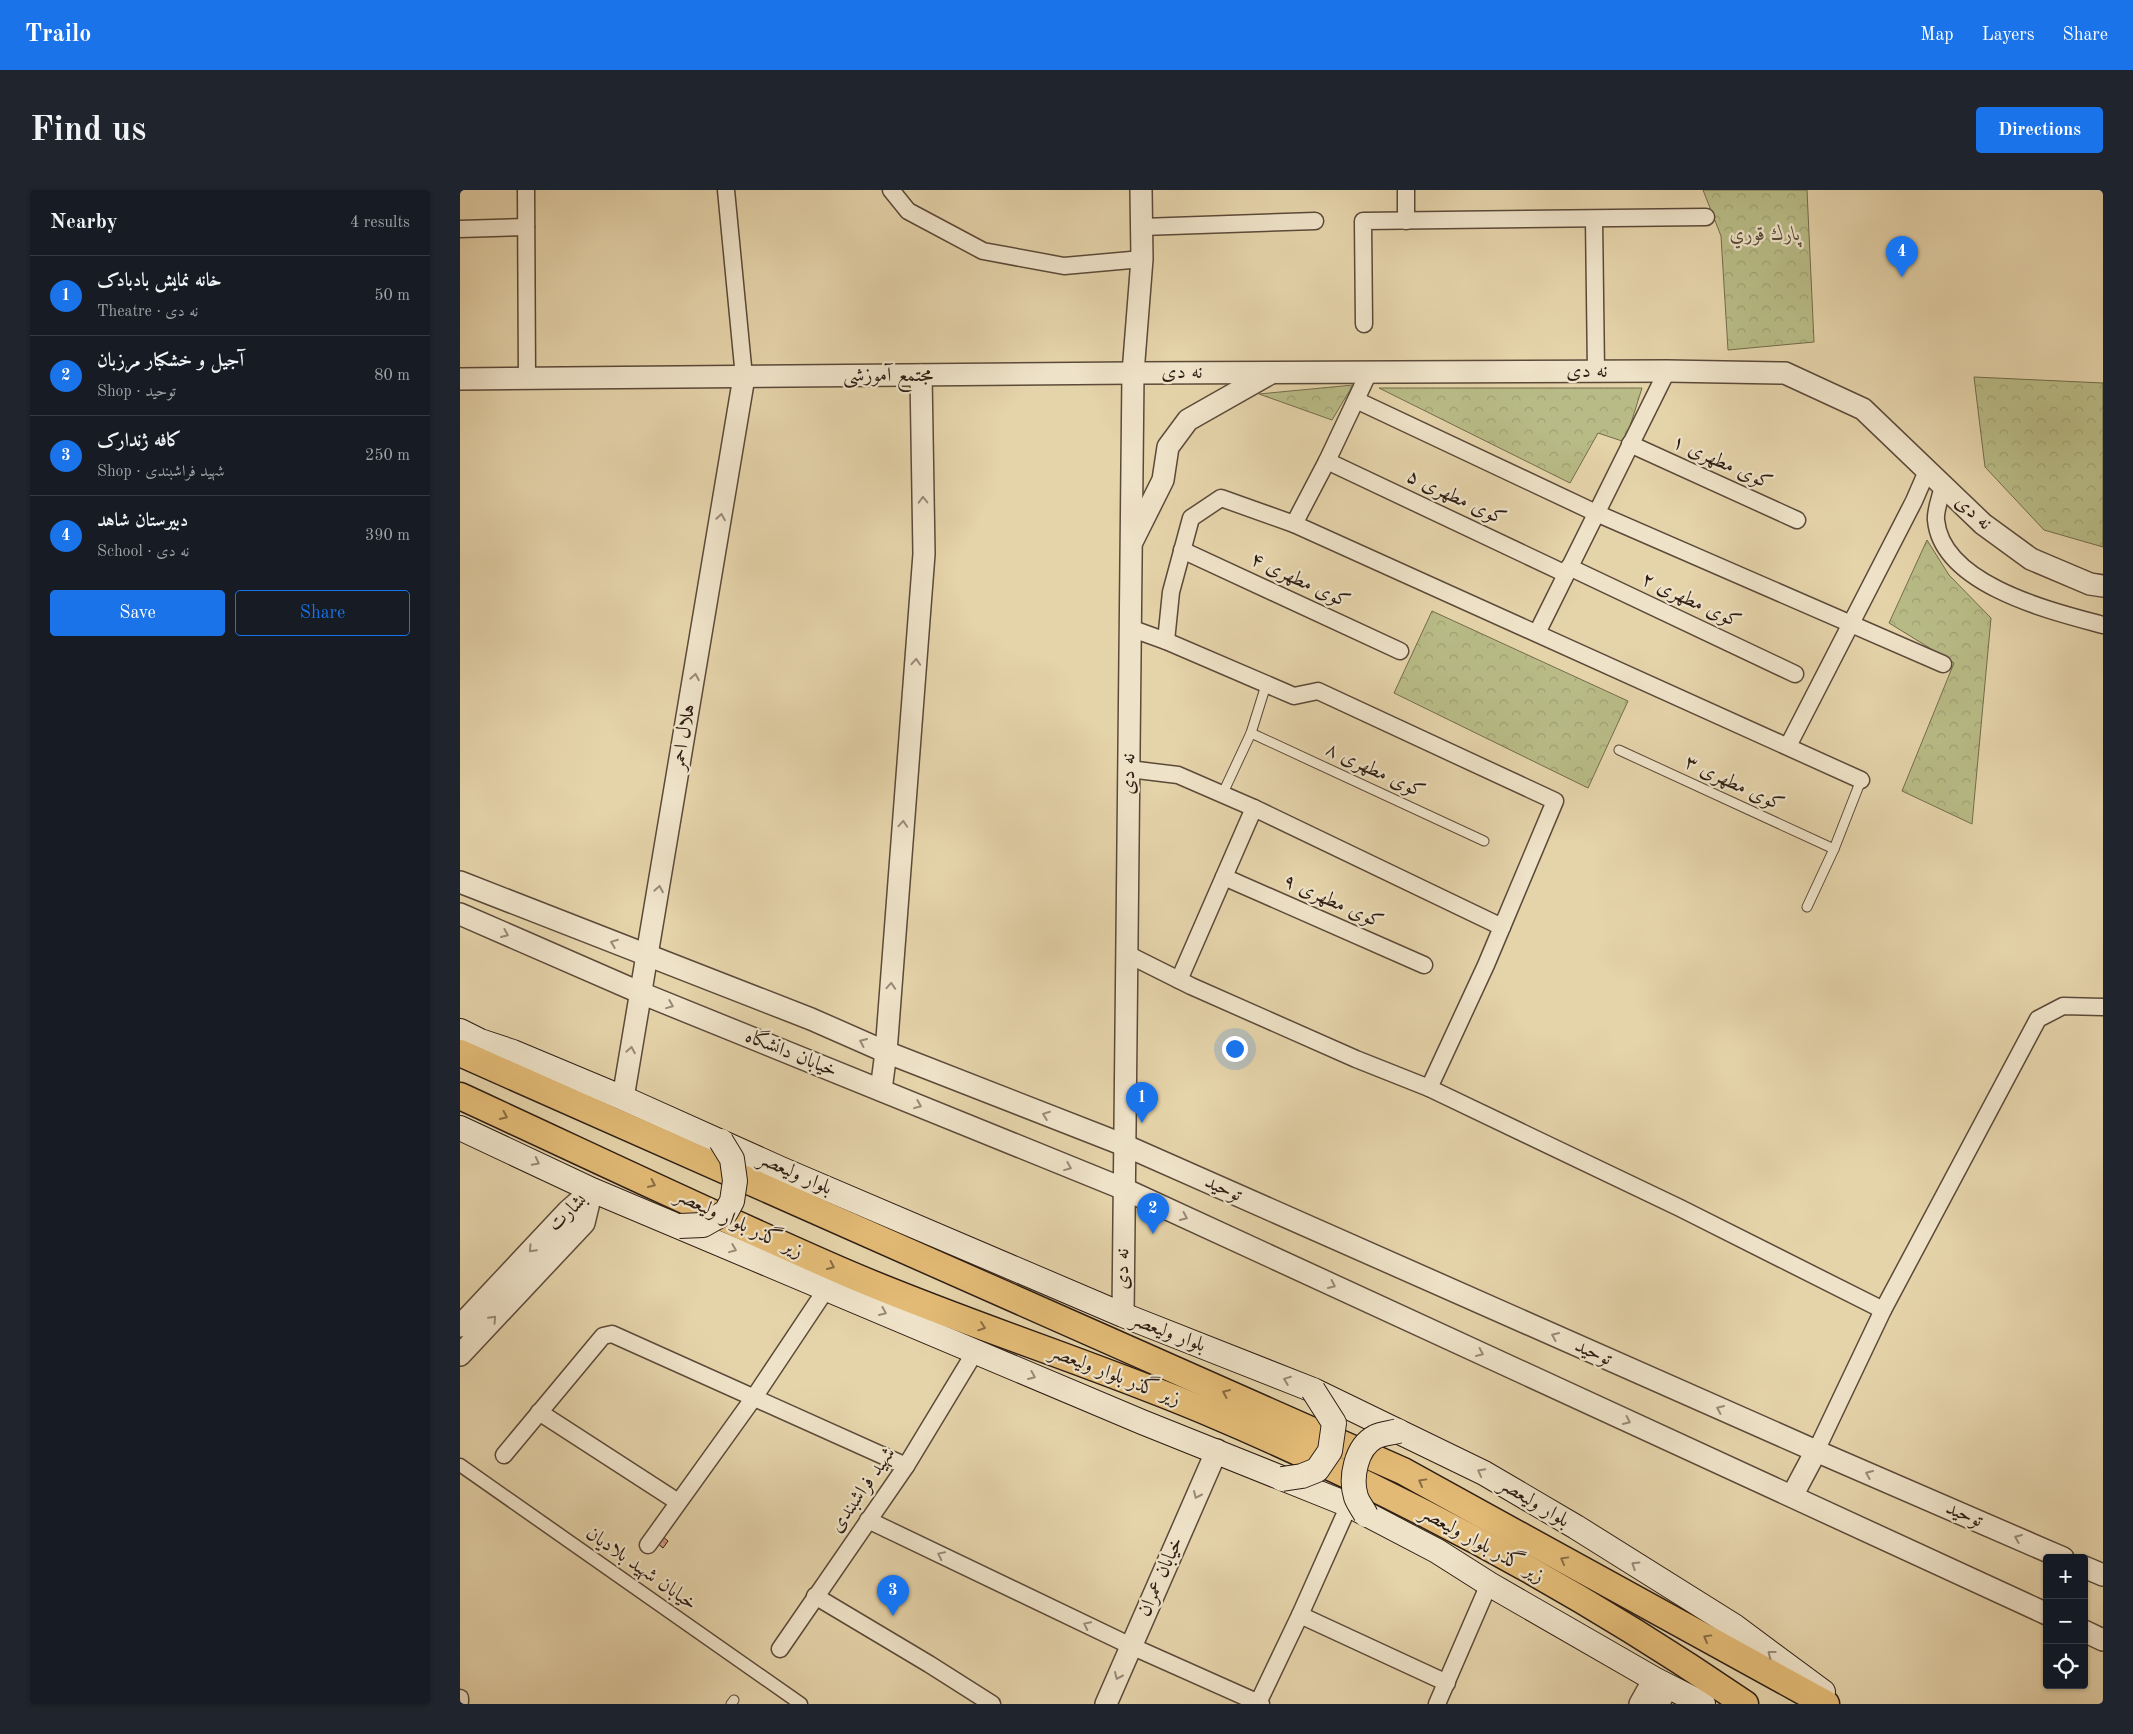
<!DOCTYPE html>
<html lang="en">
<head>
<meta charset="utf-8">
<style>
  body { margin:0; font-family:"Old Standard TT",Amiri,serif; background:#20242c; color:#f1f3f6 }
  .controls { position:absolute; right:15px; bottom:15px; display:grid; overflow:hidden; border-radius:5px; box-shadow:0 1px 4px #0004 }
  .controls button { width:45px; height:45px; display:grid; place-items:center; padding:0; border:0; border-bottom:1px solid #363941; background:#171b24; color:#f1f3f6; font:25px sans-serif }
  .you { position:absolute; left:774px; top:858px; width:18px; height:18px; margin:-12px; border:4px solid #fff; border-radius:50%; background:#1a73e8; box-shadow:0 0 0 8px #1a73e833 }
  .badge { display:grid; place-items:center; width:32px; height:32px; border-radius:50%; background:#1a73e8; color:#fff; font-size:16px; font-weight:700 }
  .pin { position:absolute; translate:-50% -41px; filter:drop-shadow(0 1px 2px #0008) }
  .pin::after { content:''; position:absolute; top:26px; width:18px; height:15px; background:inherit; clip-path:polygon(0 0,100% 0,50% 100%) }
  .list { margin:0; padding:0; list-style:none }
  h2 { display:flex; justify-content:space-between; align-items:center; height:65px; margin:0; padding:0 20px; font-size:21px }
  h2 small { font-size:16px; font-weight:400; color:#9ea1a6 }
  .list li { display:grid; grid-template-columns:32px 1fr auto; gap:15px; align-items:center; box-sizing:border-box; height:80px; padding:0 20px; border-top:1px solid #363941 }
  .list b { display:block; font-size:19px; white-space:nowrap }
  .list p { margin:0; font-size:16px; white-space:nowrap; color:#9ea1a6 }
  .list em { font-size:16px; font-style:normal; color:#9ea1a6 }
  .actions { display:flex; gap:10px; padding:15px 20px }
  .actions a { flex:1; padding:11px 0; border:1px solid #1a73e8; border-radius:5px; text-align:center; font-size:18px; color:#1a73e8 }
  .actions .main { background:#1a73e8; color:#fff }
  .icon { flex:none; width:28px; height:28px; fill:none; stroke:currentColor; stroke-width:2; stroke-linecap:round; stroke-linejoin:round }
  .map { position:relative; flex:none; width:1643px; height:1514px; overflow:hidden; border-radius:5px }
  header { display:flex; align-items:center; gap:30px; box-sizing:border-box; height:70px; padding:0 25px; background:#1a73e8; color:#fff }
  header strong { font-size:24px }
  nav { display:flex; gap:28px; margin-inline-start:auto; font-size:18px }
  .intro { display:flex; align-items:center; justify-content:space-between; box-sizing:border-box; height:120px; padding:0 30px }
  h1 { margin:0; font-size:35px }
  .button { padding:12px 22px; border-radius:5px; background:#1a73e8; color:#fff; font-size:18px; font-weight:700 }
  main { display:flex; gap:30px; padding:0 30px }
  aside { flex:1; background:#171b24; border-radius:5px; box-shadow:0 1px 4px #0004 }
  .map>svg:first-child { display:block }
  .forest { fill:url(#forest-crowns); stroke:#736c4c }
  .building { fill:url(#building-back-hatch); stroke:#2e1d13 }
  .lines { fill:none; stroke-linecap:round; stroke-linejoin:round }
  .service-casing { stroke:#5c4a39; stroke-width:11 }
  .pedestrian-casing { stroke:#5c4a39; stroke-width:15 }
  .minor-casing { stroke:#5c4a39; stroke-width:19 }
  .tertiary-casing { stroke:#5c4a39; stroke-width:24 }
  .secondary-casing { stroke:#2e1d13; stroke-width:26 }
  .primary-casing { stroke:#2e1d13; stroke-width:29 }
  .service { stroke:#eee2c8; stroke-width:9 }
  .pedestrian { stroke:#eee2c8; stroke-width:12 }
  .minor { stroke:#eee2c8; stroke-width:16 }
  .tertiary { stroke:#eee2c8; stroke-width:21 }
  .secondary { stroke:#eee2c8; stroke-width:24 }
  .primary { stroke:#e2ba75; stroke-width:26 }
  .secondary-bridge-casing { stroke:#2e1d13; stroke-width:26; stroke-linecap:butt }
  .secondary-bridge { stroke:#eee2c8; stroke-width:24 }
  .oneway { stroke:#988977 }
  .oneway2 { stroke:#886c44 }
  .labels { text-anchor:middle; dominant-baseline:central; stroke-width:4.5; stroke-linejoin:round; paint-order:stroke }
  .park-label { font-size:20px; font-style:italic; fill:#574c36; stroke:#eee2c8 }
  .street-label { font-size:20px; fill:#2e1d13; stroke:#eee2c8 }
</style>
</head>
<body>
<header>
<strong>Trailo</strong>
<nav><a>Map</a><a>Layers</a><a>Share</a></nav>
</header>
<div class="intro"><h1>Find us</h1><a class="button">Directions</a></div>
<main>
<aside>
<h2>Nearby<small>4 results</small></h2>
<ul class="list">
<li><span class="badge">1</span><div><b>خانه نمایش بادبادک</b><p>Theatre · نه دی</p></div><em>50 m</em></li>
<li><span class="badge">2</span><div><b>آجیل و خشکبار مرزبان</b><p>Shop · توحید</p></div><em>80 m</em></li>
<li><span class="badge">3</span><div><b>کافه ژندارک</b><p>Shop · شهید فراشبندی</p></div><em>250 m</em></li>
<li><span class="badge">4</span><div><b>دبیرستان شاهد</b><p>School · نه دی</p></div><em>390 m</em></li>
</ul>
<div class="actions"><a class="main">Save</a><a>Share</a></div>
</aside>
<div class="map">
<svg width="1643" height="1514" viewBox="0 0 1643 1514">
  <defs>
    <pattern id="forest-crowns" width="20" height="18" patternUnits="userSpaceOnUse" patternTransform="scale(1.25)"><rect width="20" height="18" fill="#b8bb86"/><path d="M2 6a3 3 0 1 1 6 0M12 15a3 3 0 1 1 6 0" fill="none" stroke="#9ea073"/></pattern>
    <pattern id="building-back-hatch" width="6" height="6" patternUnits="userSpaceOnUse" patternTransform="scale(1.25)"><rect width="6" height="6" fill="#de9d85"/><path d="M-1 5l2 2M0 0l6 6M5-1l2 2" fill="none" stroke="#b47f6c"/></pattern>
  </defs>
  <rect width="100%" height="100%" fill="#e5d3aa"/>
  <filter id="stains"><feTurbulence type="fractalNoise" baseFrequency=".004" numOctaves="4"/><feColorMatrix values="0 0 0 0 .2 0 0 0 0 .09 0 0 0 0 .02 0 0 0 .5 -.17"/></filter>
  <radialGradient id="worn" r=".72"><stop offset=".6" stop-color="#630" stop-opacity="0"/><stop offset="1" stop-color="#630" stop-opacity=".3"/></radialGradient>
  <!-- forest -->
  <g class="forest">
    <path d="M1243,0H1347L1354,152L1268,160L1261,46Z"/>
    <path d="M1514,187L1643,193V357L1584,340L1525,277Z"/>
    <path d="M893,195L872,230L799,204Z"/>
    <path d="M919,198H1182L1165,252L1138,243L1110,293Z"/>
    <path d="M1467,350L1489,385L1531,428L1512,634L1442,601L1494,473L1429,433Z"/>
    <path d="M972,421L1168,511L1128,598L934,503Z"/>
  </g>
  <!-- building -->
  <path class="building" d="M202,1346L208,1351L203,1358L196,1352Z"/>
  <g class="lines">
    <defs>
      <g id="service">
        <path d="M791,543L1024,651"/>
        <path d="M1159,560L1374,659"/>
        <path d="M762,605L791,543L806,495"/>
        <path d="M1347,717L1374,659L1401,590"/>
        <path d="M271,1514L274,1510"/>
      </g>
      <path id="pedestrian" d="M0,1275L341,1514"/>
      <g id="minor">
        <path d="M66,0L67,189"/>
        <path d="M266,0L284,187"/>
        <path d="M431,0L448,21L523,61L604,76L682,69"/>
        <path d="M946,0V31"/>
        <path d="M1134,29L1136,182"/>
        <path d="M682,37L855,31"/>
        <path d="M0,39L66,37"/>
        <path d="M904,134L903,31L1246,27"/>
        <path d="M896,210L1136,323L1483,474"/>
        <path d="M1170,254L1337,330"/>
        <path d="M867,271L1106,384"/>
        <path d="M1483,296C1481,306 1475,320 1476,330C1482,395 1591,421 1643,435"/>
        <path d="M834,334L867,271L909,182"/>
        <path d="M722,360L940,461"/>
        <path d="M1109,377L1335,484"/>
        <path d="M670,438L706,451L834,506L858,501L1095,611L1026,775L969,898"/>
        <path d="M1077,443L1207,181"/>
        <path d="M706,451L711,402L731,328L761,308L834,334L1401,590"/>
        <path d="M1328,556L1454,311L1467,281"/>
        <path d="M669,579L718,585L794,618L1042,737"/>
        <path d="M764,687L964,775"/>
        <path d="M667,764L731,796L896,869L969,898L1220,1018L1423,1120"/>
        <path d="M719,790L794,618"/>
        <path d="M79,1222L218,1312"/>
        <path d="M1356,1261L1423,1120L1578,829L1603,816L1643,817"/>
        <path d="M44,1265L143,1146L152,1144L446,1276"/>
        <path d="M408,1330L671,1456L801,1514"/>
        <path d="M188,1355L295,1206L367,1098"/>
        <path d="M355,1406L469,1474L532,1514"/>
        <path d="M840,1425L987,1493"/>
        <path d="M320,1459L446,1276L515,1162"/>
        <path d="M0,1508V1511"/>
        <path d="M798,1513L840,1425L889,1315"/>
        <path d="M977,1514L1029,1394"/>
      </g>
      <g id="tertiary">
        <path d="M0,189L673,183L1207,181L1325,183L1403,219L1523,334L1571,369L1630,394L1643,396"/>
        <path d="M673,350L703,290L708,257L728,230L811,183"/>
        <path d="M0,692L351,829L426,862L664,955L1356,1261L1603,1368"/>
        <path d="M0,724L181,803L664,999L1587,1424"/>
        <path d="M421,900L426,862L464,364L461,185"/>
        <path d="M163,908L284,187"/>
        <path d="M663,1125L673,183L682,69L681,0"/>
        <path d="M0,1136L108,1021L132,1000L124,1033L0,1165"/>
        <path d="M1332,1306L1356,1261"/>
        <path d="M1624,1377L1643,1385"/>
        <path d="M1624,1441L1643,1450"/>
        <path d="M646,1514L757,1260"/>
        <path d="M1180,1514L1194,1489"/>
        <path d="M1198,1514L1208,1497"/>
      </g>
      <g id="secondary">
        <path d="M0,841L20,851L53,862L163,908L321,979L663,1125L853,1200L1024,1283L1116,1337L1274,1436L1363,1502"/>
        <path d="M0,938L132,1000L682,1232L889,1315L977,1361L1029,1394L1194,1489L1243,1514"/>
      </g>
      <g id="primary">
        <path d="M0,863L943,1281L1366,1514"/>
        <path d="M0,906C128,965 255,1026 384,1082C502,1133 626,1171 745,1221C934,1301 1116,1398 1285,1514"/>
      </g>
    </defs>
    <!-- service casing -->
    <use href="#service" class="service-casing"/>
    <!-- pedestrian casing -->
    <use href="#pedestrian" class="pedestrian-casing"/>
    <!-- minor casing -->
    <use href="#minor" class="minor-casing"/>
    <!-- tertiary casing -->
    <use href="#tertiary" class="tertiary-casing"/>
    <!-- secondary casing -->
    <use href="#secondary" class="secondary-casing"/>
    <!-- primary casing -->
    <use href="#primary" class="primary-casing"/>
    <!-- service -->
    <use href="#service" class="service"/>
    <!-- pedestrian -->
    <use href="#pedestrian" class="pedestrian"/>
    <!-- minor -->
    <use href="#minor" class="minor"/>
    <!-- tertiary -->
    <use href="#tertiary" class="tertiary"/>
    <!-- secondary -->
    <use href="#secondary" class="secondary"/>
    <!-- primary -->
    <use href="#primary" class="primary"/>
    <defs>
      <g id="secondary-bridge">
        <path d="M219,1036L243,1035L266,1022L272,1011L275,991L272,969L261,951"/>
        <path d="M822,1289L842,1286L857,1280L870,1261L874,1233L853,1200"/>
        <path d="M906,1325C903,1319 898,1313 896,1307C890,1288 896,1257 915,1247C922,1243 932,1243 938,1241"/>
      </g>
    </defs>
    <!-- secondary-bridge casing -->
    <use href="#secondary-bridge" class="secondary-bridge-casing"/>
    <!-- secondary-bridge -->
    <use href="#secondary-bridge" class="secondary-bridge"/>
  </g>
  <!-- one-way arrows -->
  <defs><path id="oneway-chevron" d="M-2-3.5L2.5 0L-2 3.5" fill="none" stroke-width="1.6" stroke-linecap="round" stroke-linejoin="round" transform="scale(1.25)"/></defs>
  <g class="oneway">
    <use href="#oneway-chevron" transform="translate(463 310) rotate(-91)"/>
    <use href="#oneway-chevron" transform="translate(261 327) rotate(-81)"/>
    <use href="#oneway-chevron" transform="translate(456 472) rotate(-86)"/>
    <use href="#oneway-chevron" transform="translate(235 487) rotate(-80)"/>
    <use href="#oneway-chevron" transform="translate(443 634) rotate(-86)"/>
    <use href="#oneway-chevron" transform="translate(199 699) rotate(-80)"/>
    <use href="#oneway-chevron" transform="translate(45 744) rotate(23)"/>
    <use href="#oneway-chevron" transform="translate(154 753) rotate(-159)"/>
    <use href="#oneway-chevron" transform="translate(431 796) rotate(-86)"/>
    <use href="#oneway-chevron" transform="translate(210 815) rotate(22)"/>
    <use href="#oneway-chevron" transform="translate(403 852) rotate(-156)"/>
    <use href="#oneway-chevron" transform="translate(171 860) rotate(-80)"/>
    <use href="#oneway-chevron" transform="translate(458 915) rotate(22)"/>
    <use href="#oneway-chevron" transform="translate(586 925) rotate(-159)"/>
    <use href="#oneway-chevron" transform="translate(76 972) rotate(27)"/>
    <use href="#oneway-chevron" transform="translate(608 977) rotate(22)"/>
    <use href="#oneway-chevron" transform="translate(724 1027) rotate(25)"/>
    <use href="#oneway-chevron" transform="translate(72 1059) rotate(133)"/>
    <use href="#oneway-chevron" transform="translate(273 1059) rotate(22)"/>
    <use href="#oneway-chevron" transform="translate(872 1095) rotate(25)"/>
    <use href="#oneway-chevron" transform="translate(423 1122) rotate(23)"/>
    <use href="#oneway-chevron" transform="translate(33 1129) rotate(-47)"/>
    <use href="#oneway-chevron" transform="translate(1095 1146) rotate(-156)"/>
    <use href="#oneway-chevron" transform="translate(1020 1163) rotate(25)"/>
    <use href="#oneway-chevron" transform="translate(572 1186) rotate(23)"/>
    <use href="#oneway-chevron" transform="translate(827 1190) rotate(-159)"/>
    <use href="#oneway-chevron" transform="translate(1260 1219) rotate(-156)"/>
    <use href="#oneway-chevron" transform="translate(1167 1231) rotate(25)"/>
    <use href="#oneway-chevron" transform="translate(1021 1282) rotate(-152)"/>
    <use href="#oneway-chevron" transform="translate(1409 1284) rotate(-157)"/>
    <use href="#oneway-chevron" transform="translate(737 1305) rotate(114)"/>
    <use href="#oneway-chevron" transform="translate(1558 1348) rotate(-157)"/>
    <use href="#oneway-chevron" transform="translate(481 1365) rotate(-154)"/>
    <use href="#oneway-chevron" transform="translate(1175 1375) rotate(-148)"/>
    <use href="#oneway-chevron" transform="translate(627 1435) rotate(-154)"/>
    <use href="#oneway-chevron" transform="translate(1311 1464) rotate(-143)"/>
    <use href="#oneway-chevron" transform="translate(658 1486) rotate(114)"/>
  </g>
  <g class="oneway2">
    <use href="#oneway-chevron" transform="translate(44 926) rotate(25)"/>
    <use href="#oneway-chevron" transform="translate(192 994) rotate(25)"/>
    <use href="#oneway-chevron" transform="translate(371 1076) rotate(25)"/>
    <use href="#oneway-chevron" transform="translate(522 1137) rotate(19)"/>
    <use href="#oneway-chevron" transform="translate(766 1203) rotate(-156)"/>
    <use href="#oneway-chevron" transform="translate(962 1292) rotate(-151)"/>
    <use href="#oneway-chevron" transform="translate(1104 1370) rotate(-151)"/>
    <use href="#oneway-chevron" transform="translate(1247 1448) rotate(-151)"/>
  </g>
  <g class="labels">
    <!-- park labels -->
    <g class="park-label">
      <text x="1305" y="45">پارك قوري</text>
    </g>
    <!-- street labels -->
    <g class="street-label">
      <text x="1127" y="182">نه دی</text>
      <text x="722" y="183">نه دی</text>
      <text x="428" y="186">مجتمع آموزشی</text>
      <text transform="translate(1262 273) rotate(24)">کوی مطهری ۱</text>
      <text transform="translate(996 308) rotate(25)">کوی مطهری ۵</text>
      <text transform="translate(1513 323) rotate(42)">نه دی</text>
      <text transform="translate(840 391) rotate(25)">کوی مطهری ۴</text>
      <text transform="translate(1231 411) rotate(25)">کوی مطهری ۲</text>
      <text transform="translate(224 547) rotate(-80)">هلال احمر</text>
      <text transform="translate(915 581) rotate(25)">کوی مطهری ۸</text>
      <text transform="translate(669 584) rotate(-89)">نه دی</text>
      <text transform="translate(1274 594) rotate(25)">کوی مطهری ۳</text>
      <text transform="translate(873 712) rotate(24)">کوی مطهری ۹</text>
      <text transform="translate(331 864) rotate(22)">خیابان دانشگاه</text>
      <text transform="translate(335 984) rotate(24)">بلوار ولیعصر</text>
      <text transform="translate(763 999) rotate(24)">توحید</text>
      <text transform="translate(108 1023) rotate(-44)">بشارت</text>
      <text transform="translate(279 1034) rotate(25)">زیر گذر بلوار ولیعصر</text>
      <text transform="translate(663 1079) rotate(-89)">نه دی</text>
      <text transform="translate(708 1143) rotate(21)">بلوار ولیعصر</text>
      <text transform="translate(1133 1163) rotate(24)">توحید</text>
      <text transform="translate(655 1186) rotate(21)">زیر گذر بلوار ولیعصر</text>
      <text transform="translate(403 1300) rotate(-55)">شهید فراشبندی</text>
      <text transform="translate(1074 1313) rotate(31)">بلوار ولیعصر</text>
      <text transform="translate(1504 1325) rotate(23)">توحید</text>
      <text transform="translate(1022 1355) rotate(29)">زیر گذر بلوار ولیعصر</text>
      <text transform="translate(181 1379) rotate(35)">خیابان شهید بلادیان</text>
      <text transform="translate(701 1387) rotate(-66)">خیابان عمران</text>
    </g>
  </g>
  <rect width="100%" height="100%" filter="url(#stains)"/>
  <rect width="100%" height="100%" fill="url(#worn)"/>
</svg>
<div class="controls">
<button>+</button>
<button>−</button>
<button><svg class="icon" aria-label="locate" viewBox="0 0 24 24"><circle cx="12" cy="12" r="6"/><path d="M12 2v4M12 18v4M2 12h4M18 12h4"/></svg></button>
</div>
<div class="you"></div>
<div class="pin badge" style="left:682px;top:933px">1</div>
<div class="pin badge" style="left:693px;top:1044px">2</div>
<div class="pin badge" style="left:433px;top:1426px">3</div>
<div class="pin badge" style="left:1442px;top:87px">4</div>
</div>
</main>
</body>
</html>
